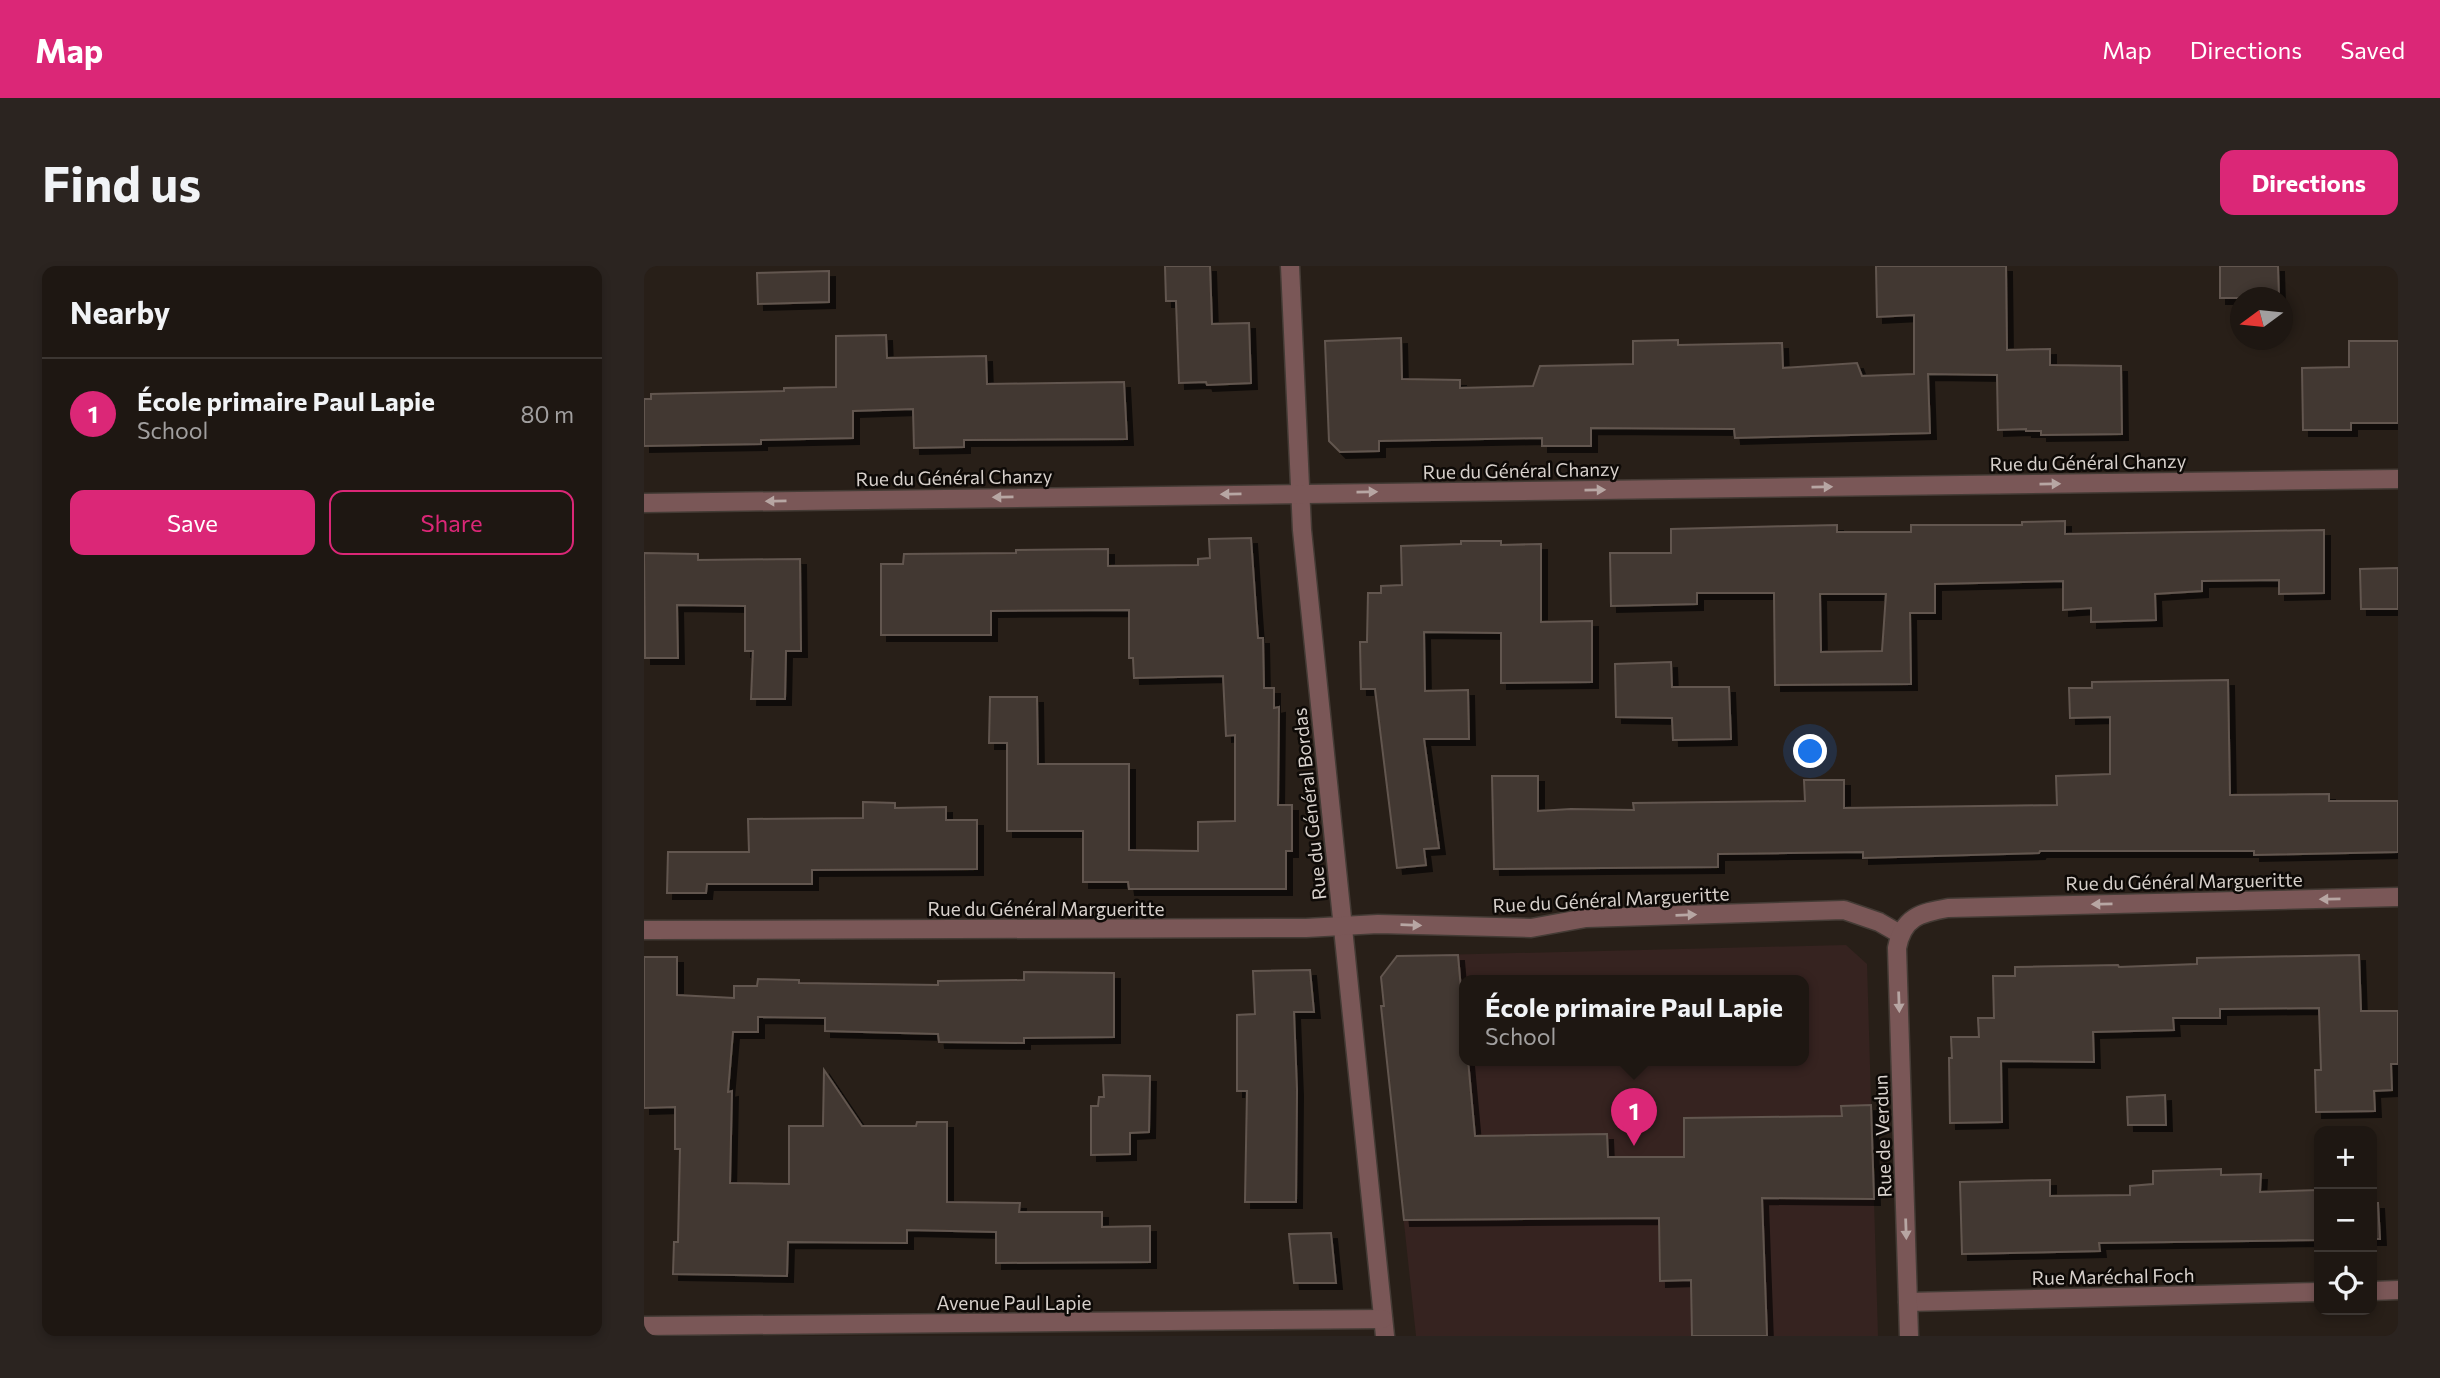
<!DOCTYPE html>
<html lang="en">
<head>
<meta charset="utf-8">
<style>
  body { margin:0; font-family:Commissioner,sans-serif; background:#2b2420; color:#f1f3f6 }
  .controls { position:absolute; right:21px; bottom:21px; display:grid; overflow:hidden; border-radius:14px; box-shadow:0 4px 10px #0003 }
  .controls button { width:63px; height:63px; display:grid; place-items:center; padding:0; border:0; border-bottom:2px solid #3c3632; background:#1e1712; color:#f1f3f6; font:35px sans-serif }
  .compass { position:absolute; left:1586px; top:21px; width:63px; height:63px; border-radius:50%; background:#1e1712; box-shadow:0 4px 10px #0003; rotate:255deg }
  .you { position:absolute; left:1167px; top:486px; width:24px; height:24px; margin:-18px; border:5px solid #fff; border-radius:50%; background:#1a73e8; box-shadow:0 0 0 10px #1a73e833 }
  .badge { display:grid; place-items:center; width:46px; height:46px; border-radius:50%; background:#db2777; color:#fff; font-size:23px; font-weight:700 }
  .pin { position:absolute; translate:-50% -58px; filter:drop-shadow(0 2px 4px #0008) }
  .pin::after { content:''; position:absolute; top:37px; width:24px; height:21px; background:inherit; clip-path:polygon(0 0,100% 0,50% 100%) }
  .popup { position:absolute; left:815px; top:709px; width:350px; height:91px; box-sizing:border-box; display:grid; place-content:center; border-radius:14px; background:#1e1712; filter:drop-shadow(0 2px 5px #0005); font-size:23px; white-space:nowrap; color:#a19f9f }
  .popup b { font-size:26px; color:#f1f3f6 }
  .popup::after { content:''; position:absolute; left:50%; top:100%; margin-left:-14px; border:14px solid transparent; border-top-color:#1e1712 }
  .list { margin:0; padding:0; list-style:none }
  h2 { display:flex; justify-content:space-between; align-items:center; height:91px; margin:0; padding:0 28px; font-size:30px }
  h2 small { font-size:23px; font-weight:400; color:#a19f9f }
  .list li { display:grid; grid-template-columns:46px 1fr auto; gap:21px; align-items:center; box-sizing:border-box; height:112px; padding:0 28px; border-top:2px solid #3c3632 }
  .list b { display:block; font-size:26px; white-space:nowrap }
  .list p { margin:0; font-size:23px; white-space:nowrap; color:#a19f9f }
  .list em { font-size:23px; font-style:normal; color:#a19f9f }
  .actions { display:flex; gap:14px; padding:21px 28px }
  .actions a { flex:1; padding:16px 0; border:2px solid #db2777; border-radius:14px; text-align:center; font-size:24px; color:#db2777 }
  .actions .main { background:#db2777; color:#fff }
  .icon { flex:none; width:38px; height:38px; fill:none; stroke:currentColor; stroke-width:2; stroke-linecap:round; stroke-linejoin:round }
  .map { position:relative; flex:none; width:1754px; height:1070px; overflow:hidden; border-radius:14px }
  header { display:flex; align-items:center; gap:42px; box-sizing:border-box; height:98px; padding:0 35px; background:#db2777; color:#fff }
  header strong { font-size:33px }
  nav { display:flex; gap:38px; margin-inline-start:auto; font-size:24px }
  .intro { display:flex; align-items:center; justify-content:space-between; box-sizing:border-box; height:168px; padding:0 42px }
  h1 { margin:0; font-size:49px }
  .button { padding:18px 32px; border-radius:14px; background:#db2777; color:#fff; font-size:24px; font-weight:700 }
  main { display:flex; gap:42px; padding:0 42px }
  aside { flex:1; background:#1e1712; border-radius:14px; box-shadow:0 4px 10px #0003 }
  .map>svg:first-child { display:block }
  .education { fill:#362320; fill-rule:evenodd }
  .building { fill:#423730; stroke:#62564f; stroke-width:2; fill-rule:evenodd; filter:url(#shadow) }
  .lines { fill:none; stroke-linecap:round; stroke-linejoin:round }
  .street-casing { stroke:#443b35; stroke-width:21 }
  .street { stroke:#7a5757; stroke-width:18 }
  .oneway { fill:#b7a6a3 }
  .labels { text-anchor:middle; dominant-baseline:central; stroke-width:5; stroke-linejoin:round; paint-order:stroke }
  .street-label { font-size:19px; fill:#d8d1cc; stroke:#0e0a07 }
</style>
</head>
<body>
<header>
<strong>Map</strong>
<nav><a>Map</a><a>Directions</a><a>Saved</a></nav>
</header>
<div class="intro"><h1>Find us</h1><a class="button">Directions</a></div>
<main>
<aside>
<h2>Nearby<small></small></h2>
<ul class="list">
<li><span class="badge">1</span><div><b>École primaire Paul Lapie</b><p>School</p></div><em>80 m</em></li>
</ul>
<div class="actions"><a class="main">Save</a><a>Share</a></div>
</aside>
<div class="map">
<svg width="1754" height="1070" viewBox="0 0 1754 1070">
  <defs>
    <filter id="shadow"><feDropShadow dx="6" dy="6" stdDeviation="0" flood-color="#0009"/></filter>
  </defs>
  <rect width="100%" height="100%" fill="#281f18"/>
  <!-- education -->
  <path class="education" d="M1202,679L1223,698L1234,1070H772L737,740H740L737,711L753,690ZM820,714H1160V794H820Z"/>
  <!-- building -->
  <g class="building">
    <path d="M521,0H566L568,58L605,57L607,117L563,119L562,116L535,117L532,35H522Z"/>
    <path d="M1232,0H1362L1363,84L1406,83V99L1477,100L1478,168L1397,169V165H1382V163L1354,164L1353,109L1284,108L1286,167L1091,172L1090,163L947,162V180H898V172L735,175V185L696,186L685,175L681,75L757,72L758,113L816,114V122L889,120L896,100L989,98V75L1034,74V79L1138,77L1139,102L1213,97L1218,110L1270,108V49L1233,51Z"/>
    <path d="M1576,0H1634L1635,32H1576Z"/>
    <path d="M185,5V36L114,38L113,7Z"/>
    <path d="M242,69L243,92L342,90L343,118L480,116L483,173L320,174V181L270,182L269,143L209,145V172L117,174V178L0,180V133H7V128L140,125V122L192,121V70Z"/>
    <path d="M1705,75H1754V157H1707V164H1659L1658,102L1705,101Z"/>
    <path d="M1421,255V268L1680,264V327L1635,328V314L1558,315V325L1511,328L1512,354L1447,356V342L1419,344V315L1291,318V347H1266L1267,418L1131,419L1130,327H1053V338L967,340L966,287H1027V263L1193,259V266H1267V259H1378V256ZM1176,328H1242L1238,385L1177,386Z"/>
    <path d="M607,272L614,372H619L620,422H630V442L635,441L634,539H648V585H642V623H485L484,616H439V565H363V477H345L346,431H393L394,498H485V584L554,585V556L591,555V469L582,470L579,410L490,412L489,392H485V344L347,345V369H237V298H259L260,288L372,287V284L464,283V300L554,299V293L566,292L565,273Z"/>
    <path d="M817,275H857V279L897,278V356L948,355V416L857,417V367L780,366L781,425L824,424L825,473H780L795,582L780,583L782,599L753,602L731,423H717L716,376H723L724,327H737V320L758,319L757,280L817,278Z"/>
    <path d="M0,287L54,288V294L156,293L157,385H142L141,433H107L109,385H101V340L33,339L34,392H1Z"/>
    <path d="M1754,302V343H1717L1716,303Z"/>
    <path d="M1027,396L1028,421H1085L1087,473L1029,474L1028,452L972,451L971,398Z"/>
    <path d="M1584,414L1586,529L1685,528V535H1754V586L1610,589V585H1396L1395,587L1219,592V586L1074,588V601L850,603L848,510H894V545L927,543L990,544L989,537L1161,535L1160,514H1200V542L1413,539L1412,510L1466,508V451L1426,452L1425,422H1448V416Z"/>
    <path d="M219,536L251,537V542L302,541V554H333V603L168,604V618H63L62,627H23L24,586H105L104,553L219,552Z"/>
    <path d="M814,689L820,758V794H824L831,870L963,868L964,891H1040V852L1198,850L1197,840L1227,839L1230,933L1118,932L1123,1070H1048L1047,1014L1016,1015L1015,952L760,954L737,740H740L737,711L753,690Z"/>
    <path d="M1715,689L1717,745H1754V798H1747L1748,824L1730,825L1731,845L1672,846L1671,804H1677L1675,742L1576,743V752H1529L1530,764L1449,766L1450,796L1357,795L1358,856L1306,857L1305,792H1308L1307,771H1335L1334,752H1350L1349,710H1371V701L1474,699L1475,701L1553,698V692Z"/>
    <path d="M0,691H33V729L90,732V720H113L114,713L155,714V717L294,719V715L380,714V706L470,707V771L380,772V777L295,776L294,768L181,765V752L114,751V766H89L84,826L88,825L86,917L145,918V860H179L180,804L218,860H272L273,856H303V936L376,937L375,946H458V961L506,960V996L352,997V966L263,964V977L144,976L143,1010L29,1008L30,976H34L36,883H31V841L0,842Z"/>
    <path d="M666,704L670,746H650L653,824L652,936H601L603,825H593V749L611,748L609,705Z"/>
    <path d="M459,809L506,810L505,866L486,867V888L447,889V840H454L455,831H460Z"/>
    <path d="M1521,829L1522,859H1484L1483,831Z"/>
    <path d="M1577,903V909L1617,908L1616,926L1675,924V974L1455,977L1456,985L1318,988L1316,916L1406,914V930L1486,929V920L1509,918V905Z"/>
    <path d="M1728,937H1734L1736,973H1728Z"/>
    <path d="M687,967L692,1017H650L645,968Z"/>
  </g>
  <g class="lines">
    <defs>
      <g id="street">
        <path d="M646,0L658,264L741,1070"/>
        <path d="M0,237L1754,213"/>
        <path d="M0,664L662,662L734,658L887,662L942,652L1200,644L1235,656L1256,668"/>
        <path d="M1728,1025L1754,1024"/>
        <path d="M1264,1036L1675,1026"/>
        <path d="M0,1060L739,1053"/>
        <path d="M1265,1070L1253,682C1259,651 1276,647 1304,642L1754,631"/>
      </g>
    </defs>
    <!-- street casing -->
    <use href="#street" class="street-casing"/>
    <!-- street -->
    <use href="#street" class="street"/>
  </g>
  <!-- one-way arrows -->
  <defs><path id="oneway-solid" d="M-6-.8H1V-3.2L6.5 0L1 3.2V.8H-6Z" transform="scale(1.75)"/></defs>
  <g class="oneway">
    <use href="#oneway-solid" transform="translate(1406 218) rotate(-1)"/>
    <use href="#oneway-solid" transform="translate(1178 221) rotate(-1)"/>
    <use href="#oneway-solid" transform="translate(951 224) rotate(-1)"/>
    <use href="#oneway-solid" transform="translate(723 226) rotate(-1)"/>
    <use href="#oneway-solid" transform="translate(587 228) rotate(179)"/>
    <use href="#oneway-solid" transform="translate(359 231) rotate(179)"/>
    <use href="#oneway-solid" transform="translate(132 235) rotate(179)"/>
    <use href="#oneway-solid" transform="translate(1686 633) rotate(179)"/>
    <use href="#oneway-solid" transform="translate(1458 638) rotate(179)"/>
    <use href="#oneway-solid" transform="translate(1042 649) rotate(-2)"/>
    <use href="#oneway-solid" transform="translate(767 659) rotate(2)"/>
    <use href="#oneway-solid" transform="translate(1255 736) rotate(88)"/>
    <use href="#oneway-solid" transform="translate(1262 963) rotate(88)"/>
  </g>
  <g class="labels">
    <!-- street labels -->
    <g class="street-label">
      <text transform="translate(1444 196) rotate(-1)">Rue du Général Chanzy</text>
      <text transform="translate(877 204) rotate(-1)">Rue du Général Chanzy</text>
      <text transform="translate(310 211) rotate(-1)">Rue du Général Chanzy</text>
      <text transform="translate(665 538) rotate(-96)">Rue du Général Bordas</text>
      <text transform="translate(1540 615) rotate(-1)">Rue du Général Margueritte</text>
      <text transform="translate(967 633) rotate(-3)">Rue du Général Margueritte</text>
      <text x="402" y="642">Rue du Général Margueritte</text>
      <text transform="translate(1238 870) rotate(-92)">Rue de Verdun</text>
      <text transform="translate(1469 1010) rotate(-1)">Rue Maréchal Foch</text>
      <text x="370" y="1036">Avenue Paul Lapie</text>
    </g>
  </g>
</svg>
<div class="controls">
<button>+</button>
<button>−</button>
<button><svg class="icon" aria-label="locate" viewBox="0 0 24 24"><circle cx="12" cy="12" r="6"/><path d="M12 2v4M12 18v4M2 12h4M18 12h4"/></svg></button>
</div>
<svg class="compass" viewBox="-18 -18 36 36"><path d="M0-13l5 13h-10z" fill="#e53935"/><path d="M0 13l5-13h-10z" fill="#a19f9f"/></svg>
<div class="you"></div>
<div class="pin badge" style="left:990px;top:880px">1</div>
<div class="popup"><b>École primaire Paul Lapie</b>School</div>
</div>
</main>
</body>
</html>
